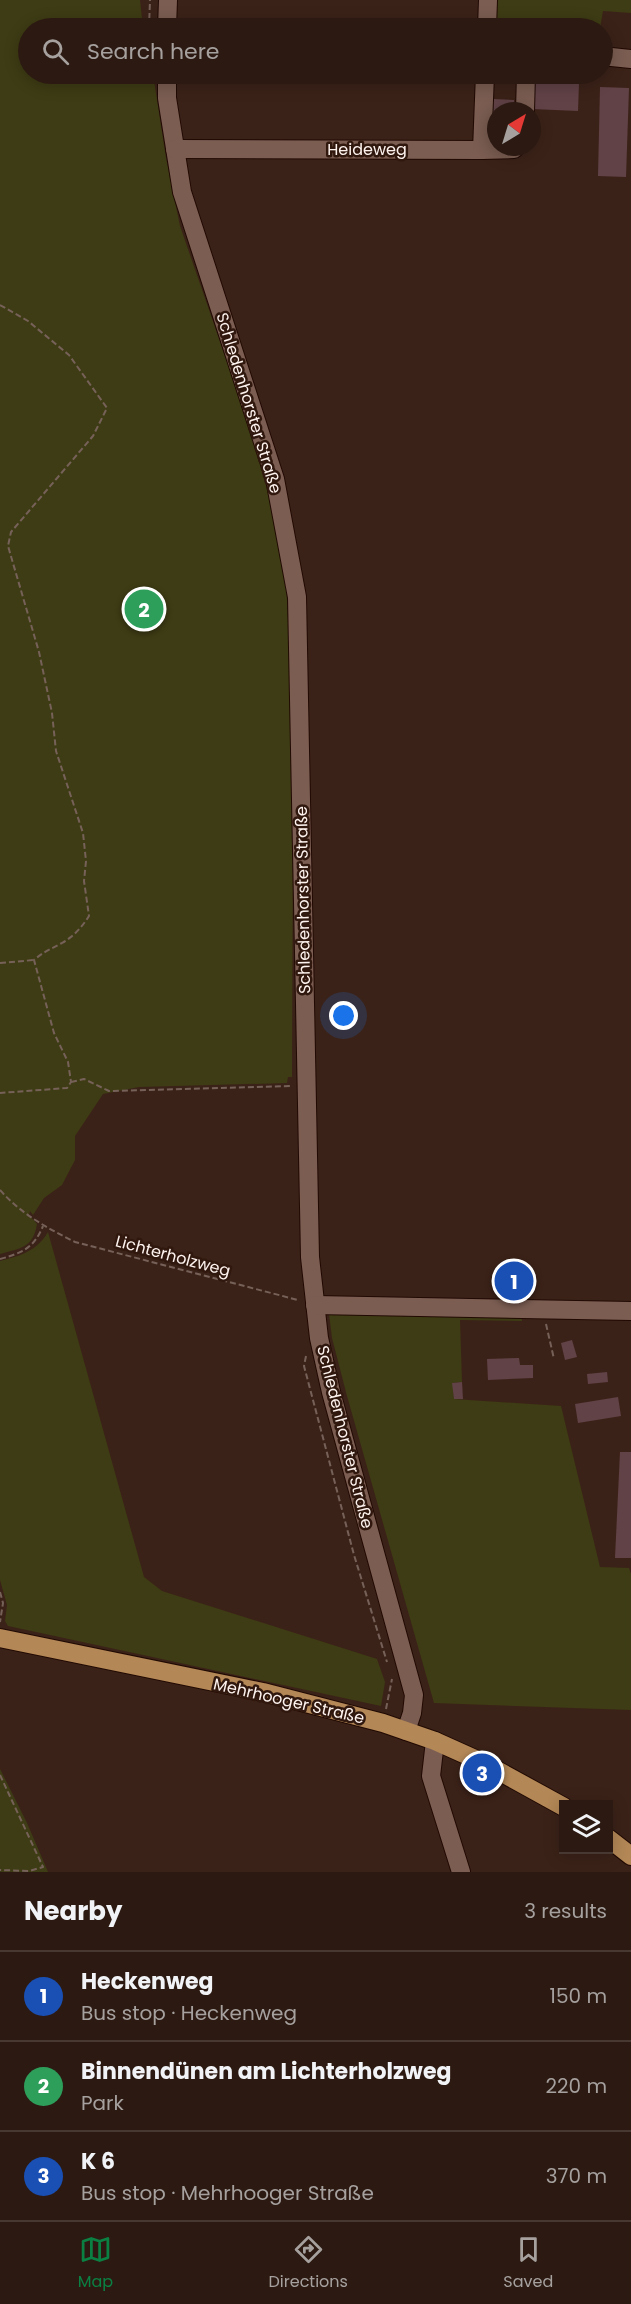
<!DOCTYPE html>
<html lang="en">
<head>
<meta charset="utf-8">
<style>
  body { margin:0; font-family:Poppins,sans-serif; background:#34231b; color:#f1f3f6 }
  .controls { position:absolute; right:18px; bottom:18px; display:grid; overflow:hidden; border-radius:0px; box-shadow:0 3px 15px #0003 }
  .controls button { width:54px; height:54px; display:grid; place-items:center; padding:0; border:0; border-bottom:2px solid #483832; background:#2c1a12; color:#f1f3f6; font:30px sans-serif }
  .compass { position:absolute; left:487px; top:102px; width:54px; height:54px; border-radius:50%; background:#2c1a12; box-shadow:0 3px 15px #0003; rotate:38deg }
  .you { position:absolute; left:344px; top:1016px; width:21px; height:21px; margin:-15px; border:4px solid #fff; border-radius:50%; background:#1a73e8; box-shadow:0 0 0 9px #1a73e833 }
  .badge { display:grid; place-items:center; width:39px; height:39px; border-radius:50%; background:#0b8043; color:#fff; font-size:20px; font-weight:700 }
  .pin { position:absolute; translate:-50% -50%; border:3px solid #fff; box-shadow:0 2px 6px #0006 }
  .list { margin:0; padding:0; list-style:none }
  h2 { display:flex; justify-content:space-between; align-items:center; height:78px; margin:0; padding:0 24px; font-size:26px }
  h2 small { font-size:20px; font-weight:400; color:#a6a19f }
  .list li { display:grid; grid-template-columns:39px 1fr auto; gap:18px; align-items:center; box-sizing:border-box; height:90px; padding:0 24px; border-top:2px solid #483832 }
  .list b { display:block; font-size:22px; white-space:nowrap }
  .list p { margin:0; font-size:20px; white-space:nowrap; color:#a6a19f }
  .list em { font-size:20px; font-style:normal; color:#a6a19f }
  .icon { flex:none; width:33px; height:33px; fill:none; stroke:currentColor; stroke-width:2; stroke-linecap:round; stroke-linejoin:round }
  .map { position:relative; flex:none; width:631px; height:1872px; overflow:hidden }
  .search { position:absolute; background:#2c1a12; box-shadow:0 3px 15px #0003; left:18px; right:18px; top:18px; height:66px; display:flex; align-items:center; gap:15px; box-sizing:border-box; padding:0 21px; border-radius:33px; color:#a6a19f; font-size:22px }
  .sheet { height:348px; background:#2c1a12 }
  nav { display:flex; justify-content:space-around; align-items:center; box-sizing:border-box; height:84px; border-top:2px solid #483832; background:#2c1a12; font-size:16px; color:#a6a19f }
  nav a { display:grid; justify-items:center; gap:3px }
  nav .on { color:#0b8043 }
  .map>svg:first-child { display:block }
  .green { fill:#3e3c14 }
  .building { fill:#614247 }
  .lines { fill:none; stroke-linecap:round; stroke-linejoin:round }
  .minor-casing { stroke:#210a03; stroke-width:20 }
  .major-casing { stroke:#210a03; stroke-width:20 }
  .path { stroke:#766159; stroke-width:2; stroke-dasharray:6 3; stroke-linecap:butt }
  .minor { stroke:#7b5d52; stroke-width:18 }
  .major { stroke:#b38756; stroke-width:18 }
  .labels { text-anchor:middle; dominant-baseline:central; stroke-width:5; stroke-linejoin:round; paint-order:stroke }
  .street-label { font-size:16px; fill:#fdf2ee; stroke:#30180e }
</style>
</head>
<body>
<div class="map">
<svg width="631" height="1872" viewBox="0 0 631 1872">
  <rect width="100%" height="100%" fill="#3b2218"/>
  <!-- green -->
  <g class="green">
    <path d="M0,0H140L143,28H28V74H153L166,158L180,226L255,443L276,522L285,566L290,653L293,810L292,1077H288L287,1083L139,1087L103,1094L75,1136V1160L62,1185L44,1198L33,1215L30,1211L29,1215L37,1224C33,1248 21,1248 0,1254Z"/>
    <path d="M495,0H631V13L603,11L600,28H494Z"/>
    <path d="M48,1232L144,1577L162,1591L377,1659L385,1682L381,1706L8,1626L5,1621L7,1605L0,1580V1261C20,1256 37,1251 48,1232Z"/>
    <path d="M329,1314H521L522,1321L460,1320L462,1382L453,1383L454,1399L561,1406L600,1567L629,1568L631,1574V1710L434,1703L347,1396L332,1338Z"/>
    <path d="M0,1769L27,1823L48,1872H0Z"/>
  </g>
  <!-- building -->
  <g class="building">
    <path d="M533,81L579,83L578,111L532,109Z"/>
    <path d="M600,87L629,88L626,177L598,176Z"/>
    <path d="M493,99L514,100V111H496V143H492Z"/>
    <path d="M572,1340L577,1357L565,1360L561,1343Z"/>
    <path d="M519,1358L520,1365H533V1378L488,1380L487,1359Z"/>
    <path d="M607,1372L608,1382L588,1384L587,1374Z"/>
    <path d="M462,1382L463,1399H454L452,1383Z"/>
    <path d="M618,1397L621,1416L578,1423L575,1404Z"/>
    <path d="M620,1452H631V1558H615Z"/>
  </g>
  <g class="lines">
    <defs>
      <g id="minor">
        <path d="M167,28L168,0"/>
        <path d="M487,28L488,0"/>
        <path d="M602,56L631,59"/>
        <path d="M167,74V98L182,192L275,479L297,597L310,1257L319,1338L331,1392L414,1695L412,1713L406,1731"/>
        <path d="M525,111L526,74"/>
        <path d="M175,149L482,150L514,149L516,147"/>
        <path d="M482,150L485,74"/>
        <path d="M315,1305L631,1311"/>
        <path d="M435,1741L431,1776L461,1872"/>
      </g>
      <g id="major">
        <path d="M0,1638L263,1692L383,1723L435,1741L484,1763L564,1807"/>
        <path d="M608,1838L631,1856"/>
      </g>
    </defs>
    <!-- minor casing -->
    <use href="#minor" class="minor-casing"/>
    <!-- major casing -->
    <use href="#major" class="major-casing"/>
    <!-- path -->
    <g class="path">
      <path d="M149,28L150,0"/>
      <path d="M0,305L28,321L69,355L107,408L93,436L11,532L8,546L39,652L52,713L56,751L83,833L86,861L84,881L89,916C82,927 74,936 62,943C51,949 43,952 34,960L54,1033L68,1062L71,1082L67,1088L0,1093"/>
      <path d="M0,963L34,960"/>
      <path d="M71,1082L84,1079L109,1091L292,1086"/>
      <path d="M0,1190C21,1214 47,1228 75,1242L298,1300"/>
      <path d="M0,1259C22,1253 34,1248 43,1226"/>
      <path d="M546,1324L554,1359"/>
      <path d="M306,1356L304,1366L354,1555L387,1662"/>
      <path d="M0,1592L3,1603L0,1622"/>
      <path d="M386,1709L392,1679"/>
      <path d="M0,1775L43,1867L29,1871L0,1870"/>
    </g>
    <!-- minor -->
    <use href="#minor" class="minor"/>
    <!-- major -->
    <use href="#major" class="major"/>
  </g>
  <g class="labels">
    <!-- street labels -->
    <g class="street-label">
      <text x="367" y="149">Heideweg</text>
      <text transform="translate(249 403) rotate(73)">Schledenhorster Straße</text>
      <text transform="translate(303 900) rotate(-91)">Schledenhorster Straße</text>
      <text transform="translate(173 1256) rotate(15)">Lichterholzweg</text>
      <text transform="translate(345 1437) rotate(76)">Schledenhorster Straße</text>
      <text transform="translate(289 1701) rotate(13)">Mehrhooger Straße</text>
    </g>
  </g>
</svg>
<div class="controls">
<button><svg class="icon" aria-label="layers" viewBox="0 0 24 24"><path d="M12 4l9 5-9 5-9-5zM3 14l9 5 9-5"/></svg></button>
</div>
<svg class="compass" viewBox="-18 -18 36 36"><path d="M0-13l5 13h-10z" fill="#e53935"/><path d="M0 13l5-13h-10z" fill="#a6a19f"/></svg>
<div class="you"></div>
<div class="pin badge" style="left:514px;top:1281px;background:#1a4fb4">1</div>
<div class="pin badge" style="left:144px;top:609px;background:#2e9e5b">2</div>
<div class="pin badge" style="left:482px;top:1773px;background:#1a4fb4">3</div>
<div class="search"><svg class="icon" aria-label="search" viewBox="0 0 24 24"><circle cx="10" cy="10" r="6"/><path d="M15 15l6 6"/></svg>Search here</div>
</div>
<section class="sheet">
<h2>Nearby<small>3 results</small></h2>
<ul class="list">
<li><span class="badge" style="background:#1a4fb4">1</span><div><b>Heckenweg</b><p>Bus stop · Heckenweg</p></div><em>150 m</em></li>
<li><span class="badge" style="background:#2e9e5b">2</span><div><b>Binnendünen am Lichterholzweg</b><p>Park</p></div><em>220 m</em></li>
<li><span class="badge" style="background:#1a4fb4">3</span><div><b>K 6</b><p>Bus stop · Mehrhooger Straße</p></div><em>370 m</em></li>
</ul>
</section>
<nav>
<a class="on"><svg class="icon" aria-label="map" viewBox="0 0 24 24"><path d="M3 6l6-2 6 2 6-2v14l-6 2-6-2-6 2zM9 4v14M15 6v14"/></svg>Map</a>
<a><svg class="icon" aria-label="directions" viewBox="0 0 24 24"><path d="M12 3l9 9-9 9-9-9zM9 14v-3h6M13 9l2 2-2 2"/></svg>Directions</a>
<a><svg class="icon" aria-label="saved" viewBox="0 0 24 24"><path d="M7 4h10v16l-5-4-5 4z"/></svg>Saved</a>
</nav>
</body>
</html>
